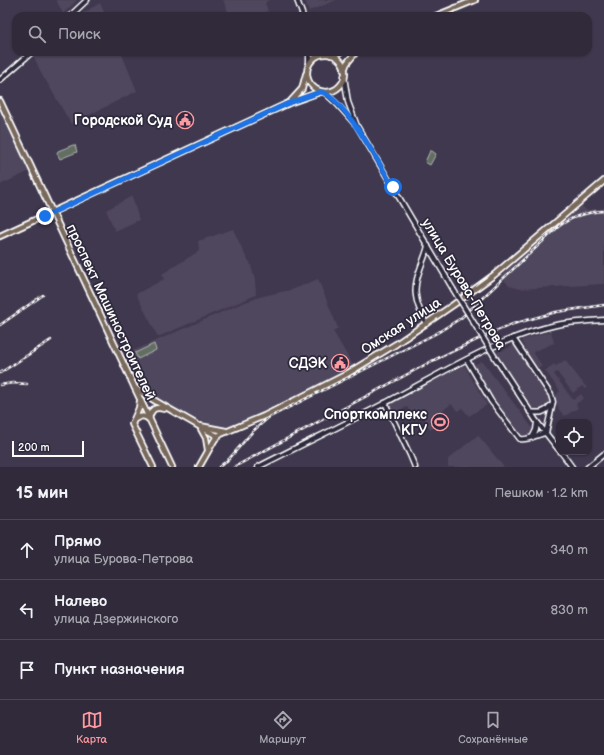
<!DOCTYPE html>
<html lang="ru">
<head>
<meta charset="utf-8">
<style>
  body { margin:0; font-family:"Balsamiq Sans",sans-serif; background:#383242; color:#f1f3f6 }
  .controls { position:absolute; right:12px; bottom:12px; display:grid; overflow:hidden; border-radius:8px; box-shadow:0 1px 3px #0004 }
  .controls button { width:36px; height:36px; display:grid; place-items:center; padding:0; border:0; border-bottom:1px solid #4b4654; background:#302a3a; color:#f1f3f6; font:20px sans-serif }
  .scale { position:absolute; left:12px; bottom:10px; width:72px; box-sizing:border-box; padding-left:4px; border:2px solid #fff; border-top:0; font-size:11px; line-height:14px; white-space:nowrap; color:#fff; -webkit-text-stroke:3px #2f2a3d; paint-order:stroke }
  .stop { position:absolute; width:12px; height:12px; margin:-9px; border:3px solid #1a73e8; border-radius:50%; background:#fff }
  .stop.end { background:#1a73e8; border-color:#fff; box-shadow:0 1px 4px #0008 }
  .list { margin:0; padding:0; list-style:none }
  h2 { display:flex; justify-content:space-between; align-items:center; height:52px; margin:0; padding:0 16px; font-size:17px }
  h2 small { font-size:13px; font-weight:400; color:#a8a7af }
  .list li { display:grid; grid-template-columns:26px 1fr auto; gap:12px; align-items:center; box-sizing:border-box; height:60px; padding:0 16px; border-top:1px solid #4b4654 }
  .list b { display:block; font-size:15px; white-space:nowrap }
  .list p { margin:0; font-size:13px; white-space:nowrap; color:#a8a7af }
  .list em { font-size:13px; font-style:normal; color:#a8a7af }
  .icon { flex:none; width:22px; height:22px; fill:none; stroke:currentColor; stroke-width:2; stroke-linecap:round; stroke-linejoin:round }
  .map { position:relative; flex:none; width:604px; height:467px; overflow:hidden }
  .search { position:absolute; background:#302a3a; box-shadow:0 1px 3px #0004; left:12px; right:12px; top:12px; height:44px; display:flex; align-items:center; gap:10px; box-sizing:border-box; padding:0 14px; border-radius:12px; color:#a8a7af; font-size:15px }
  .sheet { height:232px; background:#302a3a }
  nav { display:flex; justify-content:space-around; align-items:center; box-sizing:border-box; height:56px; border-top:1px solid #4b4654; background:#302a3a; font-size:11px; color:#a8a7af }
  nav a { display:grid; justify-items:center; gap:2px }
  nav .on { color:#ff9aa2 }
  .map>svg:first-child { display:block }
  .built { fill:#50465d }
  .green { fill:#636e63; stroke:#b1b6b1 }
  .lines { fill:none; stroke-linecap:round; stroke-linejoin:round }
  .secondary-casing { stroke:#fff; stroke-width:7 }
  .primary-casing { stroke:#fff; stroke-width:8 }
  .secondary { stroke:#2f2a3d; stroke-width:4 }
  .primary { stroke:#78695c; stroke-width:4.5 }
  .rail-casing { stroke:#fff; stroke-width:2.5 }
  .rail { stroke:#2f2a3d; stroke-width:1; stroke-dasharray:3; stroke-linecap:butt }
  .secondary-bridge-casing { stroke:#fff; stroke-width:7; stroke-linecap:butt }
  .secondary-bridge { stroke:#2f2a3d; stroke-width:4 }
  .route { stroke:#1a73e8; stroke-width:5 }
  .labels { text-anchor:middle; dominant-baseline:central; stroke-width:3.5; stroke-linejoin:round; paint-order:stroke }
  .poi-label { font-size:14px; font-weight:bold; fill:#fff; stroke:#2f2a3d; text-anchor:end }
  .street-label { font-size:14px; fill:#fff; stroke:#2f2a3d }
</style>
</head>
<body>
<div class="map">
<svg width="604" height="467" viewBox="0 0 604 467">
  <rect width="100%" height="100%" fill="#40384e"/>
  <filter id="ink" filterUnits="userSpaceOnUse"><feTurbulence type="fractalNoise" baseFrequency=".025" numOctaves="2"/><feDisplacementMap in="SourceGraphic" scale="8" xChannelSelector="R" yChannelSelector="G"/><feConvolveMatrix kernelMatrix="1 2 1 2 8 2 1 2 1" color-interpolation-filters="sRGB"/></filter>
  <g filter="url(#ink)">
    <!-- built -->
    <g class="built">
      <path d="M56,0H77L63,14Z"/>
      <path d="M223,0H269L265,3L268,11L253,16H230Z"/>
      <path d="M305,0H337L309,11Z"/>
      <path d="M100,3L106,16H78Z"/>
      <path d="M36,52H121L137,91L71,124L45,79H44L33,55Z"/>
      <path d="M0,103L32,170L0,185Z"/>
      <path d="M132,196L139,220L115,231L106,210Z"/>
      <path d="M580,204L586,210L604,208V284L520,289L509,286L500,275Z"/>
      <path d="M233,229L246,257L250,262L255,280L256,295L158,337L136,294L164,279L162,274L199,251L198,241Z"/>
      <path d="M318,279L338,328L333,331L354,367L343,375L252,419L225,429L214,427L185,414L136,388L121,356L240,304L259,297L294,289Z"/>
      <path d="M551,331L554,343L533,352L542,366L538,368L528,354L521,340Z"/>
      <path d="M515,345L550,400L548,406L539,411H534L496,353Z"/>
      <path d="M565,360L587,388L585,389L582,386L573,393L557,372L554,374L573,400L581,394L584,398L576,404L578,408L565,416L559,410L555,396L560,391L545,371L554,364L556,366Z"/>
      <path d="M482,361L534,430L527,437L522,438L492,401L471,366Z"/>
      <path d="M464,365L487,405L469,416L462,408L458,411L451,404L431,420L434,428L430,430L421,412L412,416L407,407L393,414L388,404Z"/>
      <path d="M478,435L504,467H448V459Z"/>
    </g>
    <!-- green -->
    <g class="green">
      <path d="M73,145H75L77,152L60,159L57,153L58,151Z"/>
      <path d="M430,151H432L436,154L430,165L425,162Z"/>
      <path d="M154,344L156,350L138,359L135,353Z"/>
    </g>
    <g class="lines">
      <defs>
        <g id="secondary">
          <path d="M297,0L303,16"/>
          <path d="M70,16L87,0"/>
          <path d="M309,52V64"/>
          <path d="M328,52L331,55"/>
          <path d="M344,76L348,102L357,126L453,289"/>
          <path d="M0,80L32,52"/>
          <path d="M324,92L337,104L354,123"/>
          <path d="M426,324C422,315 417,306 416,296C413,280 424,262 428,246"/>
          <path d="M513,338L551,395L553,402L546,433"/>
          <path d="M496,359L537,422L559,450"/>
          <path d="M467,360L491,401L520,439C528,441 537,434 546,433"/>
          <path d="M385,403L410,455L415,467"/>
          <path d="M530,412C539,413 544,414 550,406"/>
          <path d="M533,436L536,430L537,422"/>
          <path d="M561,452L572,467"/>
          <path d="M258,467C301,445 343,425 385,403C441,374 494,339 556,325C572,322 588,321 604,320"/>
          <path d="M588,467L604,454"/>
        </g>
        <g id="primary">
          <path d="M436,16L475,0"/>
          <circle cx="326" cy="73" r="19"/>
          <path d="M331,55L340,52"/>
          <path d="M344,70L347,63L356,52"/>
          <path d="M0,101L172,467"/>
          <path d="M291,101L302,89L306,74"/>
          <path d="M0,236L289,103L320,92"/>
          <path d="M135,388C155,402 177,413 199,426C205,429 211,433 218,436"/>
          <path d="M140,401L139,408L132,424L153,467"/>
          <path d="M135,419C140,416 144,415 149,419"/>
          <path d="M149,419C151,409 155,406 164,409"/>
          <path d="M200,426L226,431"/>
          <path d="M201,429L206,438L208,450"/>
          <path d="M199,467L215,439L221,434L264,416L345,375L396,344L453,305L494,275L604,181"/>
        </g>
      </defs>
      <!-- secondary casing -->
      <use href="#secondary" class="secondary-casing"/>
      <!-- primary casing -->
      <use href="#primary" class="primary-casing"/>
      <!-- secondary -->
      <use href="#secondary" class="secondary"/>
      <!-- primary -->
      <use href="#primary" class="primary"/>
      <defs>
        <g id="rail">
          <path d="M0,325L43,295"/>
          <path d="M0,373L51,340"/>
          <path d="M0,385L13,383L27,384"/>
          <path d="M219,467L229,459L253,431L268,418L437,333L461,318L558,227C572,216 586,212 604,211"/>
          <path d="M234,467L432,361L491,333L513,324L556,312L604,305"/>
        </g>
      </defs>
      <!-- rail casing -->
      <use href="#rail" class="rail-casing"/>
      <!-- rail -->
      <use href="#rail" class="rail"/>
      <defs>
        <path id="secondary-bridge" d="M453,289L496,359"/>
      </defs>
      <!-- secondary-bridge casing -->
      <use href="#secondary-bridge" class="secondary-bridge-casing"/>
      <!-- secondary-bridge -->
      <use href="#secondary-bridge" class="secondary-bridge"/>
    </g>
  </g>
  <g class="lines" filter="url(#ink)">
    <!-- route -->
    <path class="route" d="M45,216L289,103L320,92C342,94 382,168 393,187"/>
  </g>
  <!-- icons -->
  <defs>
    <symbol id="civic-ring" viewBox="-11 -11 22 22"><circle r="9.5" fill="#2f2a3d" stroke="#ff9aa2" stroke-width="1.5"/><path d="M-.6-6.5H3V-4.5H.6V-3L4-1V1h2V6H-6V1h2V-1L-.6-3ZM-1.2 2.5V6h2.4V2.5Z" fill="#ff9aa2"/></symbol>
    <symbol id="stadium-ring" viewBox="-11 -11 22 22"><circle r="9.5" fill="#2f2a3d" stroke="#ff9aa2" stroke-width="1.5"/><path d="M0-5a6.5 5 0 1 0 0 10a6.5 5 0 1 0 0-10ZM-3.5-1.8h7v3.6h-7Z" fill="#ff9aa2"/></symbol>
  </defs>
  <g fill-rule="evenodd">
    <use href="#civic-ring" x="175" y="110" width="20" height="20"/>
    <use href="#civic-ring" x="330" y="353" width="20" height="20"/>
    <use href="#stadium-ring" x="430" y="412" width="20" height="20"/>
  </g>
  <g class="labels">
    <!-- poi labels -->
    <g class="poi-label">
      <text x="172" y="120">Городской Суд</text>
      <text x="327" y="363">СДЭК</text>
      <text x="427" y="414">Спорткомплекс<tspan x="427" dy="16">КГУ</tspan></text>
    </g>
    <!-- street labels -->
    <g class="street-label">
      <text transform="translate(464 284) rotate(59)">улица Бурова-Петрова</text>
      <text transform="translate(111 312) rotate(65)">проспект Машиностроителей</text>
      <text transform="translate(401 326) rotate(-33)">Омская улица</text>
    </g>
  </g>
</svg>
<div class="controls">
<button><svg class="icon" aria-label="locate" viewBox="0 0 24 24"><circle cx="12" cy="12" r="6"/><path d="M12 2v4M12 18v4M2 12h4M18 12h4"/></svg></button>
</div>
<div class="scale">200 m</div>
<div class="stop" style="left:393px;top:187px"></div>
<div class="stop end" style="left:45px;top:216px"></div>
<div class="search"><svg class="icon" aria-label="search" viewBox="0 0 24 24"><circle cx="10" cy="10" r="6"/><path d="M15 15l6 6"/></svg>Поиск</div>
</div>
<section class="sheet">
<h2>15 мин<small>Пешком · 1.2 km</small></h2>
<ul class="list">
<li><svg class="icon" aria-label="ahead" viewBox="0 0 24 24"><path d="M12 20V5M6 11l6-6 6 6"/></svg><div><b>Прямо</b><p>улица Бурова-Петрова</p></div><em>340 m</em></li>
<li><svg class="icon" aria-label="left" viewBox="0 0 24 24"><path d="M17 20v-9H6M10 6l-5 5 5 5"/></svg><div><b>Налево</b><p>улица Дзержинского</p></div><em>830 m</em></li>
<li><svg class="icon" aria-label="arrive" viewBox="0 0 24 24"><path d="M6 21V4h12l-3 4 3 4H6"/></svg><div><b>Пункт назначения</b></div></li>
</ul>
</section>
<nav>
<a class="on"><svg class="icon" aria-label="map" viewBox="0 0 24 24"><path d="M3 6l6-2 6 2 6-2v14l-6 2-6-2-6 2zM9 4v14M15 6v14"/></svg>Карта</a>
<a><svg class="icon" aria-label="directions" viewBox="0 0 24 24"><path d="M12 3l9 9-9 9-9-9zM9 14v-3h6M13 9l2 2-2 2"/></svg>Маршрут</a>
<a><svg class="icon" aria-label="saved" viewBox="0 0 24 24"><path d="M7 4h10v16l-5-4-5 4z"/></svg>Сохранённые</a>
</nav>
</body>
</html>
